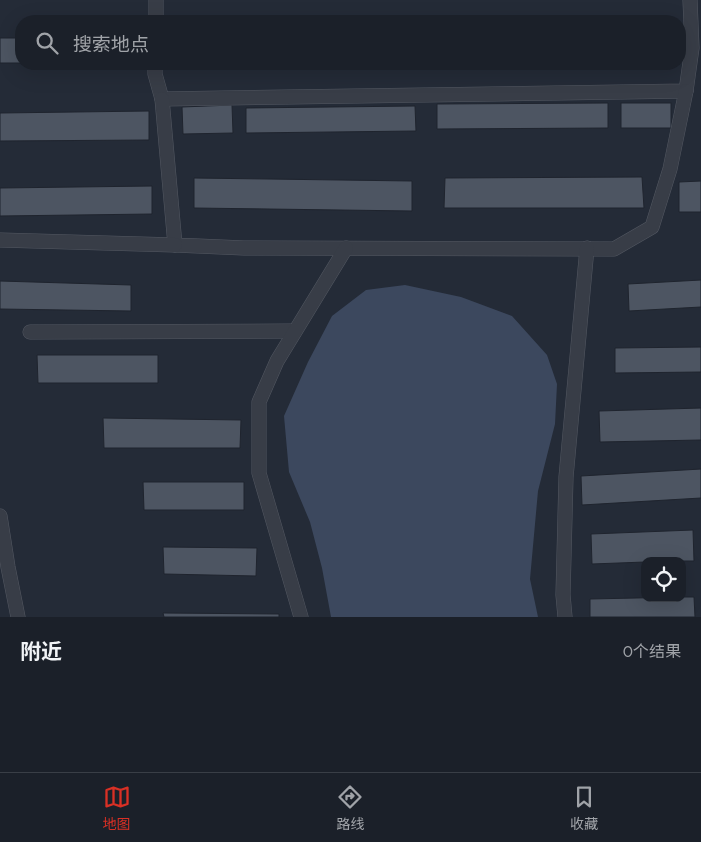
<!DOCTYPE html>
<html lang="zh">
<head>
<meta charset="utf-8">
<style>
  body { margin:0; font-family:Figtree,"Noto Sans SC",sans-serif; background:#282d35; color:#f1f3f6 }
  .controls { position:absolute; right:15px; bottom:15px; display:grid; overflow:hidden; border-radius:10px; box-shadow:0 5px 20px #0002 }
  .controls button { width:45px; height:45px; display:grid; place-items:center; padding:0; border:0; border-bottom:1px solid #393e46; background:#1b2029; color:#f1f3f6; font:25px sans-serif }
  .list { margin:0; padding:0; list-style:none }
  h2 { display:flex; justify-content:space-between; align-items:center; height:65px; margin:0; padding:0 20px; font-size:21px }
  h2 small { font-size:16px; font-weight:400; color:#a0a3a8 }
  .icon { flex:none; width:28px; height:28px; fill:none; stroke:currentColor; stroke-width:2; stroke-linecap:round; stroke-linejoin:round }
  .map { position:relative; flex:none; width:701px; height:617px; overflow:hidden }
  .search { position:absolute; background:#1b2029; box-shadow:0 5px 20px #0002; left:15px; right:15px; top:15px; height:55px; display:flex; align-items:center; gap:12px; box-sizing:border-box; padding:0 18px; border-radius:20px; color:#a0a3a8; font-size:19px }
  .sheet { height:155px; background:#1b2029 }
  nav { display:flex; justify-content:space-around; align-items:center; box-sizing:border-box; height:70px; border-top:1px solid #393e46; background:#1b2029; font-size:14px; color:#a0a3a8 }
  nav a { display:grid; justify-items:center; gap:2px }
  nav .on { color:#d93025 }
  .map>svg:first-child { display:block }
  .water { fill:#3c485e }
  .building { fill:#4d5562; stroke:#1f242e }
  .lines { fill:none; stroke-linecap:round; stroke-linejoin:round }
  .minor-casing { stroke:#535862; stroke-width:15 }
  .minor { stroke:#383d47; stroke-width:14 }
</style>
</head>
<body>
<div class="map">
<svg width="701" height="617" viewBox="0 0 701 617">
  <rect width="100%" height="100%" fill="#242b37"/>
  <!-- water -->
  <path class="water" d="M405,285L461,297L512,316L547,355L557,384L555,424L538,491L530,579L538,617H331L322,568L310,522L289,472L284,416L308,362L332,316L366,290Z"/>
  <!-- building -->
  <g class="building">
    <rect x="0" y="38" width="21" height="25"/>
    <path d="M608,103V128L437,129V104Z"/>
    <rect x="621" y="103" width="50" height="25"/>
    <path d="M232,105L233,133L183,134L182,107Z"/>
    <path d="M415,106L416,131L246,133V108Z"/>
    <path d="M149,111V140L0,141V113Z"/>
    <path d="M642,177L644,208H444L445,178Z"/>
    <path d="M194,178L412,181V211L194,208Z"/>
    <path d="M701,181V212H679V182Z"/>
    <path d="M152,186V214L0,216V188Z"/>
    <path d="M701,280V307L629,311L628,284Z"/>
    <path d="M0,281L131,285V311L0,309Z"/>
    <path d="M701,347V372L615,373V348Z"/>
    <path d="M37,355H158V383H38Z"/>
    <path d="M701,408V440L600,442L599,411Z"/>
    <path d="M103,418L241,420L240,448H104Z"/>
    <path d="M701,469V498L582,505L581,476Z"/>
    <path d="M143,482H244V510H144Z"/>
    <path d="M693,530L694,561H645V562L592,564L591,534Z"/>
    <path d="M163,547L257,548L256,576L164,574Z"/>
    <path d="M682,597H694L695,617H590V599Z"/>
    <path d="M163,613L279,614V617H164Z"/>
  </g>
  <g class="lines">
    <defs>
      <g id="minor">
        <path d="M156,21V0"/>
        <path d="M155,64V74L162,99L686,91L692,48L690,0"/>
        <path d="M162,99L175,245L244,248L614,249L652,227L670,169L686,91"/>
        <path d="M0,240L175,245"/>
        <path d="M30,332L295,331"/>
        <path d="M0,516L8,567L18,617"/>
        <path d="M301,617L259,473V402L277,361L346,248"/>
        <path d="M565,617L563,595L566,477L587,248"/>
      </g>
    </defs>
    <!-- minor casing -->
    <use href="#minor" class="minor-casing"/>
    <!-- minor -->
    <use href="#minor" class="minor"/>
  </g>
</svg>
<div class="controls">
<button><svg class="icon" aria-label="locate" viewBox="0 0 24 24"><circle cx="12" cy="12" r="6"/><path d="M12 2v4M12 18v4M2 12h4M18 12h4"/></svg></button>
</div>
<div class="search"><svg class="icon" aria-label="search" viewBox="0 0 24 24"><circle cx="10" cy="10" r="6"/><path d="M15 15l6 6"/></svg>搜索地点</div>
</div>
<section class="sheet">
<h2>附近<small>0个结果</small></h2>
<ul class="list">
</ul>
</section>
<nav>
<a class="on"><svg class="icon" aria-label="map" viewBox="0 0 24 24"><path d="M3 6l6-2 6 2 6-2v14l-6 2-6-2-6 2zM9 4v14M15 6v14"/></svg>地图</a>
<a><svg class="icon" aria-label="directions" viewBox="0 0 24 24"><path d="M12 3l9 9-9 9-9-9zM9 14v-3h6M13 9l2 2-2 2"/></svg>路线</a>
<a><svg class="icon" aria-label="saved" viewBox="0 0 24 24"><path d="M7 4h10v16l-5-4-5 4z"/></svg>收藏</a>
</nav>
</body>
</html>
